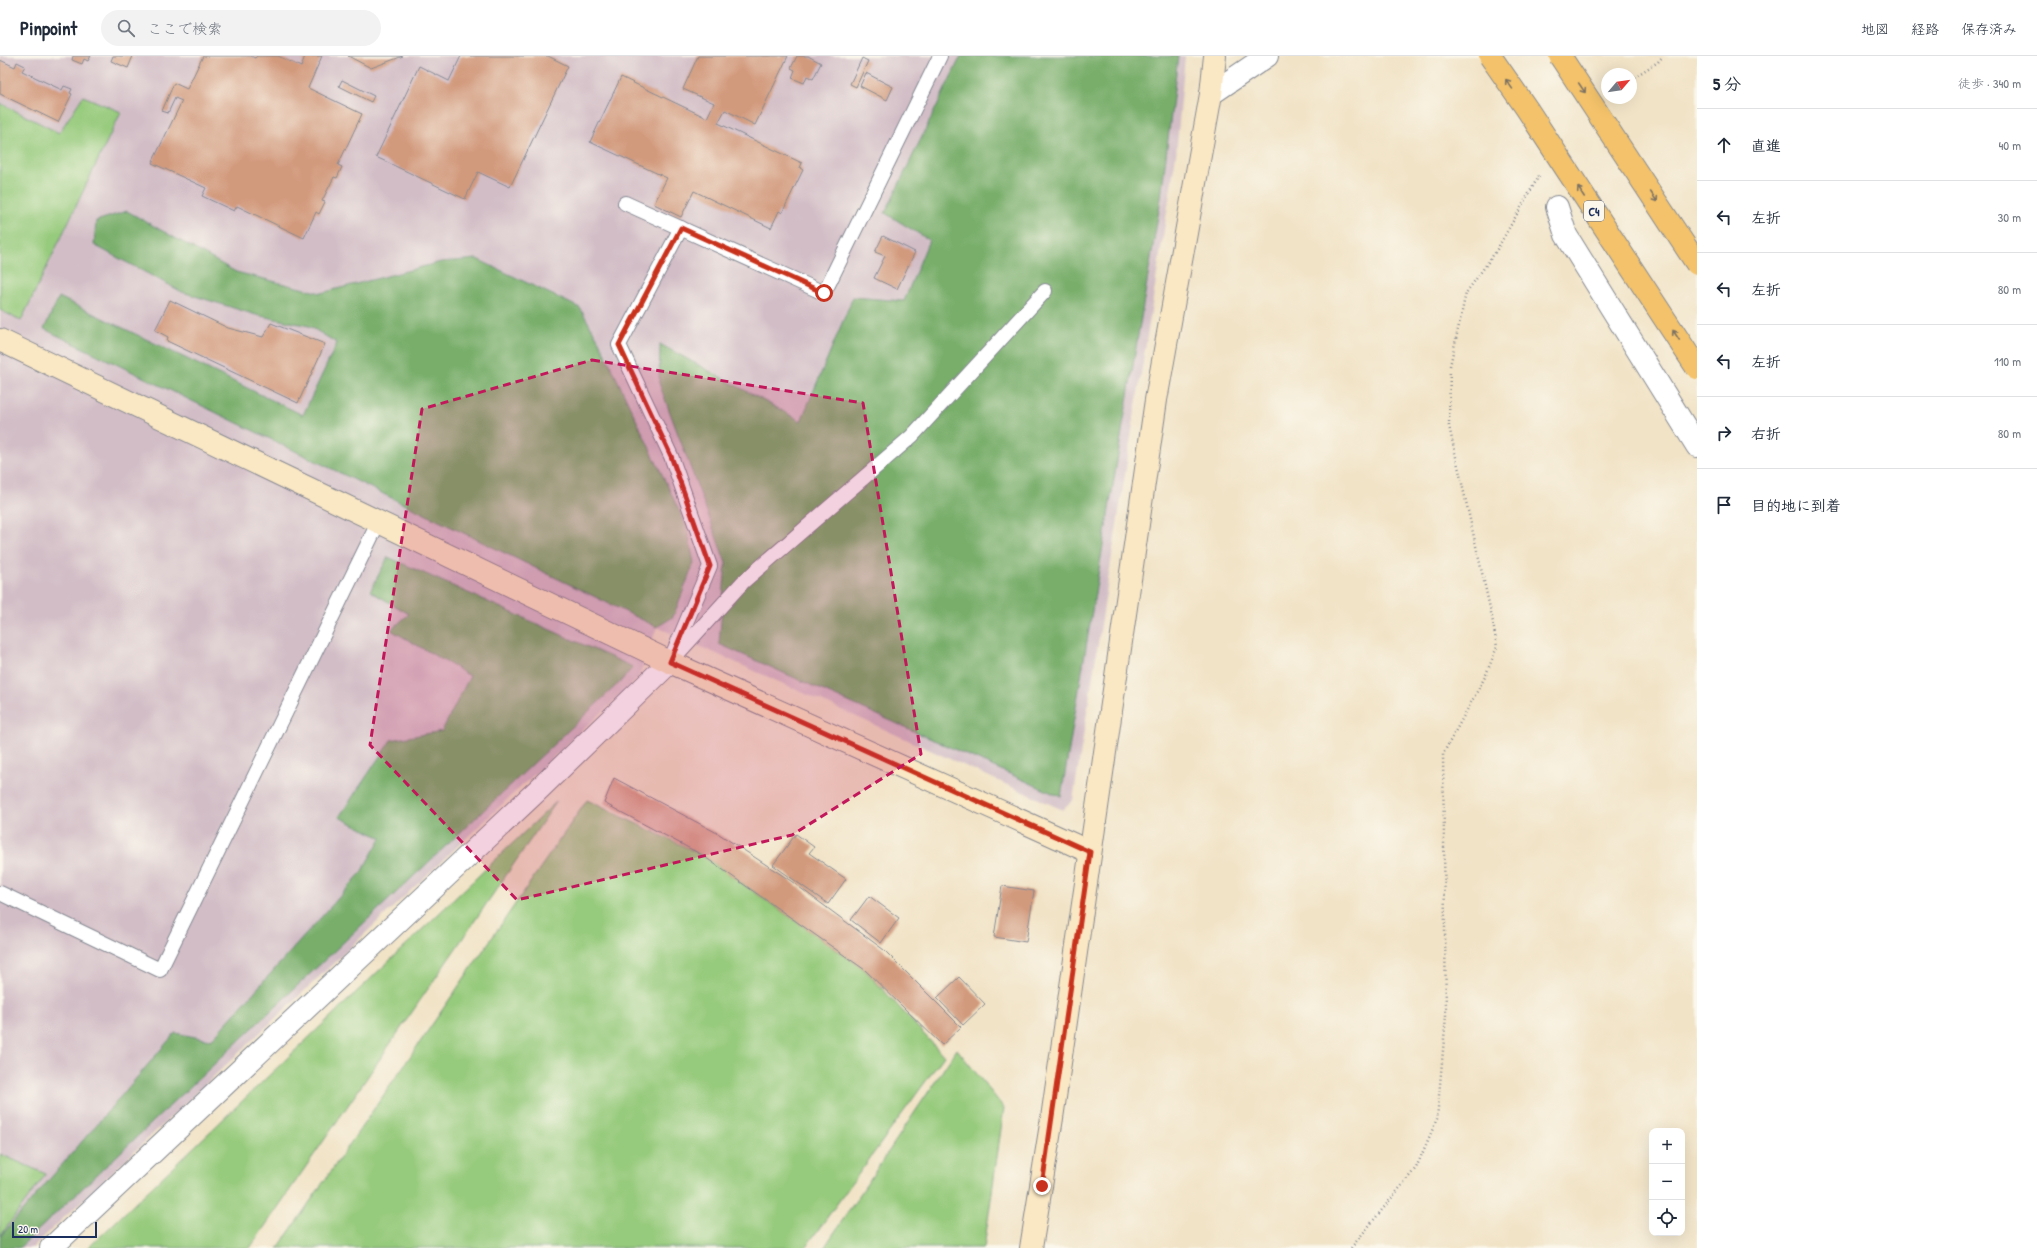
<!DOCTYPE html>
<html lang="ja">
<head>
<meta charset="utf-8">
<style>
  body { margin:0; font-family:"Patrick Hand","Klee One",sans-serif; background:#f2f2f3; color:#1f2937 }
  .controls { position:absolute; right:12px; bottom:12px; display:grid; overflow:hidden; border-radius:8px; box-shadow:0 4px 16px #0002 }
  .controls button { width:36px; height:36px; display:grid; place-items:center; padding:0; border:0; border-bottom:1px solid #e0e1e3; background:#fff; color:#1f2937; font:20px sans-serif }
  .compass { position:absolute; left:1601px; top:12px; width:36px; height:36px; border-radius:50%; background:#fff; box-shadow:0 4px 16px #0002; rotate:61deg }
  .scale { position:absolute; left:12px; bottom:10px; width:85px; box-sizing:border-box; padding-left:4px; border:2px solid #1b2f5e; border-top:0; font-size:11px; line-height:14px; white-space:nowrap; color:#1b2f5e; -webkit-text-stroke:3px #fbf7ec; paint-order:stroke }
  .stop { position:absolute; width:12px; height:12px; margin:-9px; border:3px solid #c8321e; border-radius:50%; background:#fff }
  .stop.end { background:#c8321e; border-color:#fff; box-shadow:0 1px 4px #0008 }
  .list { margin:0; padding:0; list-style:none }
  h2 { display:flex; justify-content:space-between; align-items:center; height:52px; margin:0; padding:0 16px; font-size:17px }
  h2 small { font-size:13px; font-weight:400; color:#747a83 }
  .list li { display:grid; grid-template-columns:26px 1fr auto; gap:12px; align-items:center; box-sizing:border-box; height:72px; padding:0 16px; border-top:1px solid #e0e1e3 }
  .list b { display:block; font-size:15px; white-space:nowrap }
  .list em { font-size:13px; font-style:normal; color:#747a83 }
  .icon { flex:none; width:22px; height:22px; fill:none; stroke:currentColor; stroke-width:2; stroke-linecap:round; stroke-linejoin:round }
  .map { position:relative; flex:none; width:1697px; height:1192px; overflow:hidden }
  header { display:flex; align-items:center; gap:24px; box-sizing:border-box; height:56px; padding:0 20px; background:#fff; border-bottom:1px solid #e0e1e3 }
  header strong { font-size:19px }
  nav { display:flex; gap:22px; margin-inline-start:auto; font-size:14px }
  .search { width:280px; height:36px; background:#f2f2f3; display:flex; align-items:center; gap:10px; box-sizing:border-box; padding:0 14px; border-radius:22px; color:#747a83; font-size:15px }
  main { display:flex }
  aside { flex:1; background:#fff }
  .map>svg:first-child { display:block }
  .industrial { fill:#d2bdc6 }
  .green { fill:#96ca7b; stroke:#587c6c }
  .forest { fill:#78ae6b; stroke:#4a6e64 }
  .building { fill:#d29a7d }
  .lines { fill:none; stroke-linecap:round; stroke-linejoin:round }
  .lane-casing { stroke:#868992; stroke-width:16 }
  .street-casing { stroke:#868992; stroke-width:24 }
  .secondary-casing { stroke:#868992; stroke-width:24 }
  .path { stroke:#868992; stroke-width:2.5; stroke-dasharray:1 3; stroke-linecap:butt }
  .lane { stroke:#fff; stroke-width:14 }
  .street { stroke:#fff; stroke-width:22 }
  .secondary { stroke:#fae7c3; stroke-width:22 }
  .highway-bridge-casing { stroke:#868992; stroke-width:24; stroke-linecap:butt }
  .highway-bridge { stroke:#f3c26a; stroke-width:22 }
  .oneway { stroke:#7c7163 }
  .route { stroke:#c8321e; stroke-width:5 }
  .marked { fill:#c2185b; fill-opacity:0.2; stroke:#c2185b; stroke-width:3; stroke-dasharray:8 5; stroke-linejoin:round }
  .labels { text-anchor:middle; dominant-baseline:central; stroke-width:3.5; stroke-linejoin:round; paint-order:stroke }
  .shield { fill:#fbf7ec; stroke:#5e6b89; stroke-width:1 }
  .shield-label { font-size:12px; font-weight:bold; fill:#1b2f5e }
</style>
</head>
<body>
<header>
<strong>Pinpoint</strong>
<div class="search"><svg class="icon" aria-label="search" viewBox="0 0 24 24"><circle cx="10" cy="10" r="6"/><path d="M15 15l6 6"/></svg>ここで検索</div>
<nav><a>地図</a><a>経路</a><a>保存済み</a></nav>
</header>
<main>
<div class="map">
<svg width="1697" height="1192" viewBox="0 0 1697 1192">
  <rect width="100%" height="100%" fill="#fbf7ec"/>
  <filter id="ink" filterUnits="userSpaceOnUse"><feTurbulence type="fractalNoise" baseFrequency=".025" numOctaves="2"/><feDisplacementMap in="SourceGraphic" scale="8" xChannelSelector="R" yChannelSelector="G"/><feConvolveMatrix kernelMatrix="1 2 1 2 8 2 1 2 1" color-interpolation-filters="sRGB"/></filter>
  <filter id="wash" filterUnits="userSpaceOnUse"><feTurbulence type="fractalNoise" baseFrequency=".012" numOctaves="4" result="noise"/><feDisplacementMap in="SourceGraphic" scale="16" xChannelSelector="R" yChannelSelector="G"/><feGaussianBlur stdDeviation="0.9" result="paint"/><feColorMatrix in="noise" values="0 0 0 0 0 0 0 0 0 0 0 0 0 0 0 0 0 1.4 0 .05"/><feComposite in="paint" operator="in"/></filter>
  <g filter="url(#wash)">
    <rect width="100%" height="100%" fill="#f1e3c6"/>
    <!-- industrial -->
    <path class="industrial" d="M0,0H1185L1176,99L1073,744L1063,754L657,571L638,623L514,737L32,1192H0Z"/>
    <!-- green -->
    <g class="green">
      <path d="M83,40L121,56L21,265L0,254V47L59,77Z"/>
      <path d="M587,744L702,799L865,914L944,1000L805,1192H278Z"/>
      <path d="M557,745L250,1192H88Z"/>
      <path d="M957,993L1004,1052L984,1192H824Z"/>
      <path d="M0,1098L46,1118L0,1180Z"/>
    </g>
    <!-- forest -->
    <g class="forest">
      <path d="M961,0H1178L1161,142L1061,741L719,588L726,507L659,327L660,288L801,365L853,241L904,245L929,184L885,157Z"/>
      <path d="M127,155L236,216L321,237L441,206L477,203L580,252L599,285L687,471L694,507L673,561L657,571L44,273L59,241L303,359L337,287L309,270L256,259L182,236L94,189L96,165Z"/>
      <path d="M388,501L633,611L622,624L19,1192H0V1181L175,977L211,984L360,818L381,782L339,761L391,684L442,675L470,620L391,574L409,558L370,535Z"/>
    </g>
    <g id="blocks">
      <!-- building -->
      <g class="building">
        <path d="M73,0H91L88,5L84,3L82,8L72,4Z"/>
        <path d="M113,0H133L128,12L111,5Z"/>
        <path d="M203,0H251L255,2L257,0H278L301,11L305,0H322L308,32L362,58L338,109L342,111L337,122L334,121L322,145L325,146L319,158L316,156L304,182L237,150L234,155L202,140L206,132L152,107L182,45L175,42L168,57L162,55L174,27L187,33Z"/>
        <path d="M348,0H403L371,12Z"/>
        <path d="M461,0H548L568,10L510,131L478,116L465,143L376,101L419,10L449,25Z"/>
        <path d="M698,0H788L755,69L725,54L718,67L802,107L800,112L803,114L782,157L779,155L771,172L694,135L681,161L654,148L667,122L590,86L621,21L707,62L714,47L683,33Z"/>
        <path d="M797,0H808L821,7L813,23L807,20L804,27L792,22L795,14L791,12Z"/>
        <path d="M862,2L868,5L856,31L850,28Z"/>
        <path d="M0,4L15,11L17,6L25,10L22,15L62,34L64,30L72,33L70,37L72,38L58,66L0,38Z"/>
        <path d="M866,17L893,31L887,44L860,30Z"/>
        <path d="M342,24L374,40L371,46L339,30Z"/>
        <path d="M883,180L915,196L897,233L874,222L885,200L875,196Z"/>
        <path d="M170,244L228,272L263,281L271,267L325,288L298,347L167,285L168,281L155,274Z"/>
        <path d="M614,722L719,778L791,825L884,894L961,971L942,989L865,914L702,799L604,747Z"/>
        <path d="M796,778L814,791L809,797L846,823L828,848L773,809Z"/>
        <path d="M1002,830L1034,835L1026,886L994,881Z"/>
        <path d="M869,840L899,862L881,887L851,864Z"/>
        <path d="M959,921L985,948L963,969L937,942Z"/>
      </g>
    </g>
  </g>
  <g filter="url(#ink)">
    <use href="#blocks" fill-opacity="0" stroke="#868992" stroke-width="1"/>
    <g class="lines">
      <defs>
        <g id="lane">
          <path d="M625,147L824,237L940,0"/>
          <path d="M674,595L710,510L671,400L619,289L681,172"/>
          <path d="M670,606L743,526L912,380L1045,235"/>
          <path d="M0,837L160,914L379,465"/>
        </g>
        <g id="street">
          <path d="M1211,38L1267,0"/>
          <path d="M1557,151L1566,179L1697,390"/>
          <path d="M51,1192L538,734L670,606"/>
        </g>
        <g id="secondary">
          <path d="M0,284L670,606L1090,796"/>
          <path d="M1031,1192L1052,1062L1156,344L1211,38L1215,0"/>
        </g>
      </defs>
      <!-- lane casing -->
      <use href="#lane" class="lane-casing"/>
      <!-- street casing -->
      <use href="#street" class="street-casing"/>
      <!-- secondary casing -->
      <use href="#secondary" class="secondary-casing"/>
      <!-- path -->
      <g class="path">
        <path d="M1631,23L1658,6L1663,0"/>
        <path d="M1351,1192L1416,1112L1437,1063L1446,960L1443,698L1485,621L1497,591L1492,561L1449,370L1450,310L1466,237L1496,195L1540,118"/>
      </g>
      <!-- lane -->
      <use href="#lane" class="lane"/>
      <!-- street -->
      <use href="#street" class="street"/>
      <!-- secondary -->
      <use href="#secondary" class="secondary"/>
      <defs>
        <g id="highway-bridge">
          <path d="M1490,0L1527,53L1697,312"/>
          <path d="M1560,0L1697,208"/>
        </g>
      </defs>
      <!-- highway-bridge casing -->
      <use href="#highway-bridge" class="highway-bridge-casing"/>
      <!-- highway-bridge -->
      <use href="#highway-bridge" class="highway-bridge"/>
    </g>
    <!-- one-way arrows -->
    <defs><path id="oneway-shaft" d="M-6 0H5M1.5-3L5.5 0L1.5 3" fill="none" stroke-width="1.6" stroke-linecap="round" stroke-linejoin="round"/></defs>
    <g class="oneway">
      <use href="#oneway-shaft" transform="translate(1509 28) rotate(-125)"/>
      <use href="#oneway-shaft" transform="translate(1582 32) rotate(56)"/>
      <use href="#oneway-shaft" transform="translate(1581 136) rotate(-123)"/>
      <use href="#oneway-shaft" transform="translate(1654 141) rotate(56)"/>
      <use href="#oneway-shaft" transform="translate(1676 279) rotate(-123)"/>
    </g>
  </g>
  <g class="lines" filter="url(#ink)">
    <!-- route -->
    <path class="route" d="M824,237L681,172L619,289L671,400L710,510L670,606L1090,796L1042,1130"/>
  </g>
  <!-- marked area -->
  <path class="marked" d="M592,304L863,347L921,698L792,779L517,844L370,689L422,353Z"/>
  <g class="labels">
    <!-- shield labels -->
    <rect class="shield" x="1584" y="145" width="20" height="20" rx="3"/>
    <g class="shield-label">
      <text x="1594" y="155">C4</text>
    </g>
  </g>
</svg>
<div class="controls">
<button>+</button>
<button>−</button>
<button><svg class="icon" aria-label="locate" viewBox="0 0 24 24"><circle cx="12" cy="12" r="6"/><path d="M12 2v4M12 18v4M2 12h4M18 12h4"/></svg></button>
</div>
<svg class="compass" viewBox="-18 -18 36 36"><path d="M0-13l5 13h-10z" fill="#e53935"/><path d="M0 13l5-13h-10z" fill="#747a83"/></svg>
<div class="scale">20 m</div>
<div class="stop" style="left:824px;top:237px"></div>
<div class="stop end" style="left:1042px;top:1130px"></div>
</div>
<aside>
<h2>5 分<small>徒歩 · 340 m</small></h2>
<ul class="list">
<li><svg class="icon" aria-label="ahead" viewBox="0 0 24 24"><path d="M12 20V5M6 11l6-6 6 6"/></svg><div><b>直進</b></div><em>40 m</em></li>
<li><svg class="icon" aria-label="left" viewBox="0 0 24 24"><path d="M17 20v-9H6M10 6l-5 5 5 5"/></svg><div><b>左折</b></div><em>30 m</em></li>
<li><svg class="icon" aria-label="left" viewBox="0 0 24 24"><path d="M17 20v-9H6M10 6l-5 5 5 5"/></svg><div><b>左折</b></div><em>80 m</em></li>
<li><svg class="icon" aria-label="left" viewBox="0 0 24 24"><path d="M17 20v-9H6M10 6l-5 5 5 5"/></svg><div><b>左折</b></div><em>110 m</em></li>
<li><svg class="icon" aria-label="right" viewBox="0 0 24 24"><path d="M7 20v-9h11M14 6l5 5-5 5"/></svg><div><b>右折</b></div><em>80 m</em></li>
<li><svg class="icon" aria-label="arrive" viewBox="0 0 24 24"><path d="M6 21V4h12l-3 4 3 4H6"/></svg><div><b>目的地に到着</b></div></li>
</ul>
</aside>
</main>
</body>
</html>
